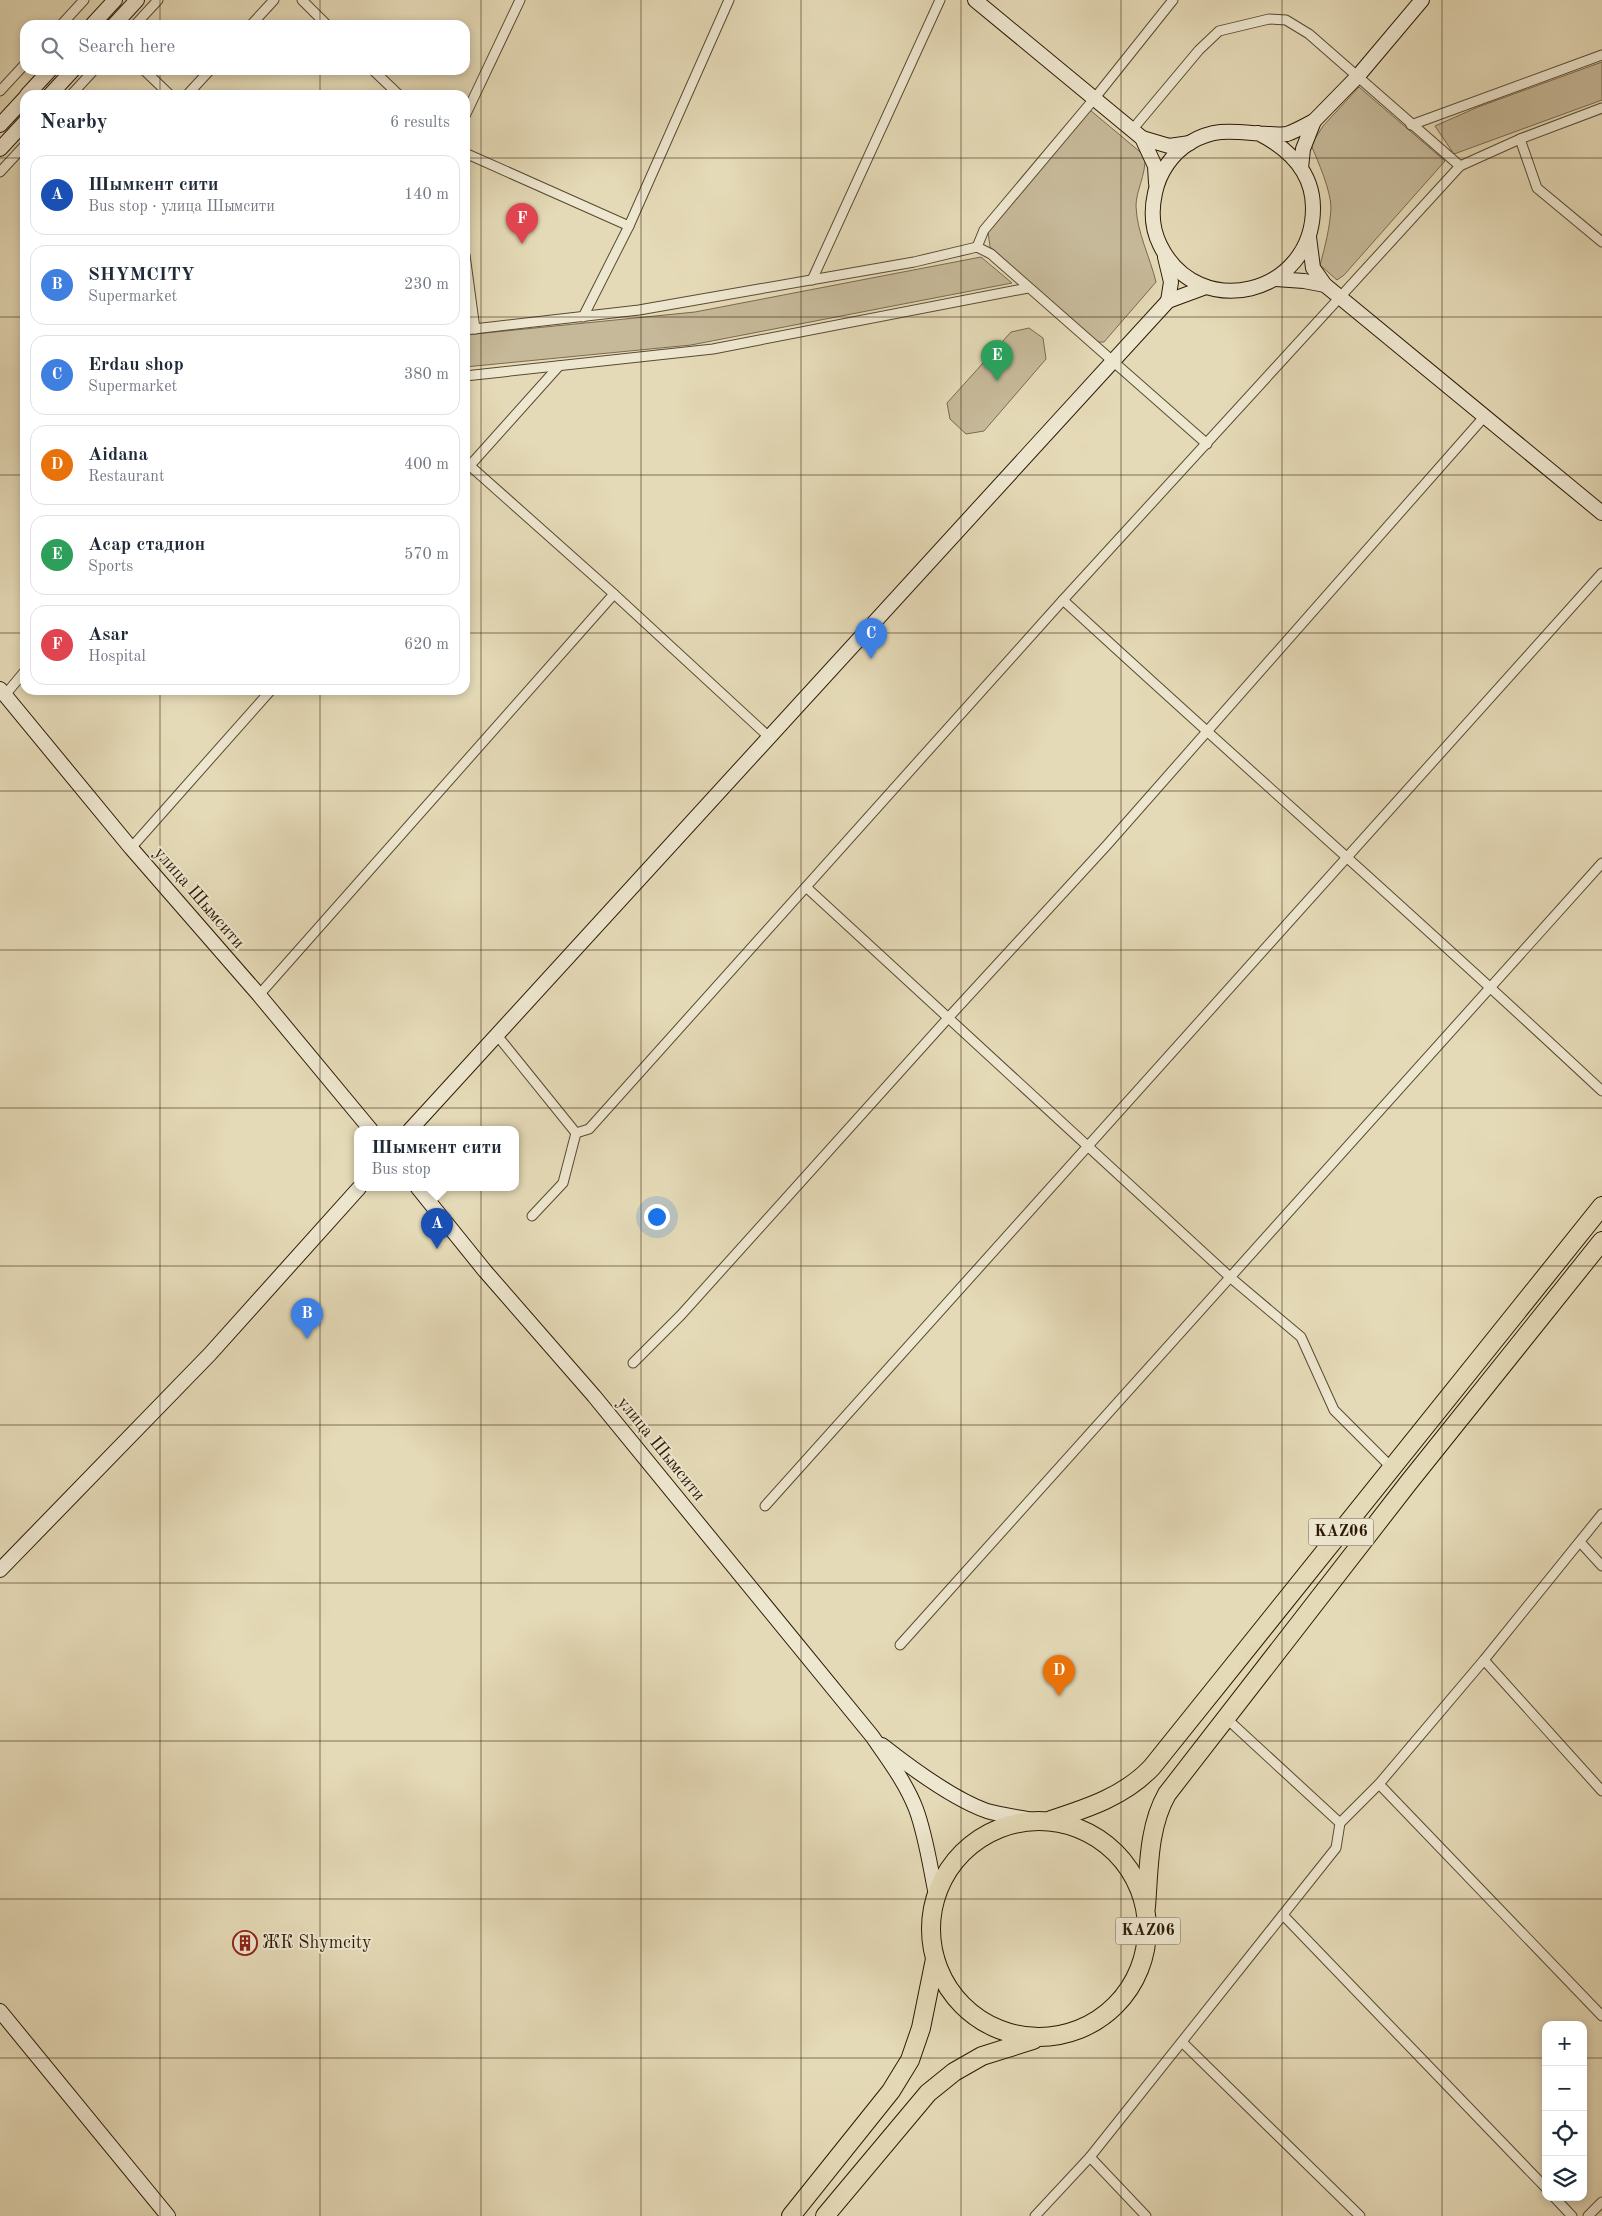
<!DOCTYPE html>
<html lang="en">
<head>
<meta charset="utf-8">
<style>
  body { margin:0; font-family:"Old Standard TT",serif; background:#f6f6f7; color:#1f2937 }
  .controls { position:absolute; right:15px; bottom:15px; display:grid; overflow:hidden; border-radius:10px; box-shadow:0 2px 8px #0003 }
  .controls button { width:45px; height:45px; display:grid; place-items:center; padding:0; border:0; border-bottom:1px solid #e0e1e3; background:#fff; color:#1f2937; font:25px sans-serif }
  .you { position:absolute; left:656px; top:1216px; width:18px; height:18px; margin:-12px; border:4px solid #fff; border-radius:50%; background:#1a73e8; box-shadow:0 0 0 8px #1a73e833 }
  .badge { display:grid; place-items:center; width:32px; height:32px; border-radius:50%; background:#0b8043; color:#fff; font-size:16px; font-weight:700 }
  .pin { position:absolute; translate:-50% -41px; filter:drop-shadow(0 1px 2px #0008) }
  .pin::after { content:''; position:absolute; top:26px; width:18px; height:15px; background:inherit; clip-path:polygon(0 0,100% 0,50% 100%) }
  .popup { position:absolute; left:354px; top:1126px; width:165px; height:65px; box-sizing:border-box; display:grid; place-content:center; border-radius:10px; background:#fff; filter:drop-shadow(0 1px 4px #0005); font-size:16px; white-space:nowrap; color:#747a83 }
  .popup b { font-size:19px; color:#1f2937 }
  .popup::after { content:''; position:absolute; left:50%; top:100%; margin-left:-10px; border:10px solid transparent; border-top-color:#fff }
  .list { margin:0; padding:0; list-style:none }
  h2 { display:flex; justify-content:space-between; align-items:center; height:65px; margin:0; padding:0 20px; font-size:21px }
  h2 small { font-size:16px; font-weight:400; color:#747a83 }
  .list li { display:grid; grid-template-columns:32px 1fr auto; gap:15px; align-items:center; box-sizing:border-box; height:80px; margin:0 10px 10px; padding:0 10px; border:1px solid #e0e1e3; border-radius:15px }
  .list b { display:block; font-size:19px; white-space:nowrap }
  .list p { margin:0; font-size:16px; white-space:nowrap; color:#747a83 }
  .list em { font-size:16px; font-style:normal; color:#747a83 }
  .icon { flex:none; width:28px; height:28px; fill:none; stroke:currentColor; stroke-width:2; stroke-linecap:round; stroke-linejoin:round }
  .map { position:relative; flex:none; width:1602px; height:2216px; overflow:hidden }
  .search { position:absolute; background:#fff; box-shadow:0 2px 8px #0003; left:20px; top:20px; width:450px; height:55px; display:flex; align-items:center; gap:12px; box-sizing:border-box; padding:0 18px; border-radius:15px; color:#747a83; font-size:19px }
  .panel { position:absolute; background:#fff; box-shadow:0 2px 8px #0003; left:20px; top:90px; width:450px; height:605px; border-radius:15px }
  .map>svg:first-child { display:block }
  .green { fill:#c6b999; stroke:#796a50 }
  .lines { fill:none; stroke-linecap:round; stroke-linejoin:round }
  .street-casing { stroke:#5a4a32; stroke-width:11 }
  .secondary-casing { stroke:#2c1a06; stroke-width:16 }
  .highway-casing { stroke:#2c1a06; stroke-width:20 }
  .street { stroke:#eee7d0; stroke-width:9 }
  .secondary { stroke:#eee7d0; stroke-width:14 }
  .highway { stroke:#e5dab7; stroke-width:18 }
  .grid { fill:none; stroke:#2c1a06; stroke-width:1; stroke-opacity:0.55 }
  .labels { text-anchor:middle; dominant-baseline:central; stroke-width:4; stroke-linejoin:round; paint-order:stroke }
  .shield { fill:#eee7d0; stroke:#665843; stroke-width:1 }
  .shield-label { font-size:16px; font-weight:bold; fill:#2c1a06 }
  .street-label { font-size:18px; fill:#2c1a06; stroke:#eee7d0 }
  .poi-label { font-size:18px; fill:#2c1a06; stroke:#eee7d0; text-anchor:start }
</style>
</head>
<body>
<div class="map">
<svg width="1602" height="2216" viewBox="0 0 1602 2216">
  <rect width="100%" height="100%" fill="#e5dab7"/>
  <filter id="stains"><feTurbulence type="fractalNoise" baseFrequency=".004" numOctaves="4"/><feColorMatrix values="0 0 0 0 .2 0 0 0 0 .09 0 0 0 0 .02 0 0 0 .5 -.17"/></filter>
  <radialGradient id="worn" r=".72"><stop offset=".6" stop-color="#630" stop-opacity="0"/><stop offset="1" stop-color="#630" stop-opacity=".3"/></radialGradient>
  <!-- green -->
  <g class="green">
    <path d="M1602,62V100L1454,154L1435,126L1478,107Z"/>
    <path d="M1359,87L1445,161L1344,275L1337,280L1320,265C1325,247 1330,227 1331,208C1331,191 1318,161 1311,145L1323,126Z"/>
    <path d="M1090,110L1145,156C1146,176 1136,190 1136,206C1137,233 1150,257 1156,282L1104,342H1097L990,247L988,232Z"/>
    <path d="M981,257L1012,283L691,345L465,367V335L695,312Z"/>
    <path d="M1029,328L1043,338L1046,359L984,431L966,434L950,419L947,403L1011,332Z"/>
  </g>
  <g class="lines">
    <defs>
      <g id="street">
        <path d="M302,0L327,25"/>
        <path d="M61,25L84,0"/>
        <path d="M135,25L158,0"/>
        <path d="M251,25L274,0"/>
        <path d="M144,70L170,95"/>
        <path d="M373,70L399,95"/>
        <path d="M0,91L25,64"/>
        <path d="M71,95L94,70"/>
        <path d="M187,95L210,70"/>
        <path d="M465,116L520,0"/>
        <path d="M1411,125L1602,55"/>
        <path d="M1132,130L1199,50L1219,31L1269,19L1286,20L1309,34L1460,166"/>
        <path d="M1520,139L1537,188L1602,242"/>
        <path d="M465,153L629,226"/>
        <path d="M0,172L25,145"/>
        <path d="M977,247L984,230L1094,99L1173,0"/>
        <path d="M465,255L475,329"/>
        <path d="M812,280L940,0"/>
        <path d="M583,317L629,226L729,0"/>
        <path d="M465,330L639,310L914,262L977,247L991,254L1207,444"/>
        <path d="M465,376L713,349L1028,288"/>
        <path d="M469,465L614,594L769,737"/>
        <path d="M465,471L559,366"/>
        <path d="M1063,600C1242,765 1425,925 1602,1091"/>
        <path d="M5,695L25,671"/>
        <path d="M131,848L271,690"/>
        <path d="M806,887L1231,1278L1301,1337L1334,1410L1392,1468"/>
        <path d="M259,995L614,594"/>
        <path d="M496,1034L576,1133L589,1129L1063,600L1460,166L1520,139L1602,108"/>
        <path d="M532,1216L563,1183L576,1133"/>
        <path d="M633,1363L681,1315L949,1017L1107,845L1484,417"/>
        <path d="M765,1506L1602,573"/>
        <path d="M1580,1542L1602,1566"/>
        <path d="M900,1645L1602,863"/>
        <path d="M1484,1660L1602,1791"/>
        <path d="M1226,1718L1340,1823"/>
        <path d="M1379,1784L1602,2016"/>
        <path d="M1283,1915L1546,2188"/>
        <path d="M1182,2042L1360,2216"/>
        <path d="M1090,2157L1146,2216"/>
        <path d="M1554,2197L1572,2216"/>
        <path d="M1035,2216L1090,2157L1336,1848L1340,1823L1379,1784L1484,1660L1602,1514"/>
        <path d="M1588,2216L1602,2202"/>
      </g>
      <g id="secondary">
        <path d="M975,0L1142,138L1155,166L1156,183"/>
        <path d="M92,25L115,0"/>
        <path d="M114,25L137,0"/>
        <path d="M27,95L50,70"/>
        <path d="M50,95L73,70"/>
        <path d="M0,125L25,98"/>
        <path d="M1258,133C1288,148 1313,172 1313,208C1313,295 1198,323 1160,245C1152,229 1151,211 1155,193C1159,173 1172,153 1191,142C1219,126 1238,133 1268,134C1274,134 1281,135 1287,134C1296,131 1306,125 1314,121"/>
        <path d="M1142,138L1169,146L1190,143"/>
        <path d="M0,149L25,122"/>
        <path d="M1301,168L1303,149L1314,121L1358,76L1422,0"/>
        <path d="M1309,237L1313,268L1325,285L1602,513"/>
        <path d="M1165,257L1171,282L1168,301"/>
        <path d="M1276,279L1304,281L1325,285"/>
        <path d="M0,689L131,848L259,995L371,1130"/>
        <path d="M410,1130L1168,301L1206,287"/>
        <path d="M418,1188L485,1271L594,1396L872,1736C888,1759 906,1783 916,1809C926,1836 930,1866 936,1895"/>
        <path d="M0,1570L210,1354L359,1188"/>
        <path d="M882,1745C910,1767 953,1799 987,1811C1001,1815 1017,1817 1032,1820"/>
        <path d="M0,2011L168,2216"/>
      </g>
      <g id="highway">
        <path d="M1051,1820C1088,1808 1125,1796 1152,1767L1602,1206"/>
        <circle cx="1039" cy="1929" r="108"/>
        <path d="M1146,1907C1149,1869 1148,1827 1167,1794L1409,1482L1602,1241"/>
        <path d="M791,2216L891,2091L910,2060L921,2028L935,1959"/>
        <path d="M825,2216L928,2093L954,2072L982,2056L1033,2040"/>
      </g>
    </defs>
    <!-- street casing -->
    <use href="#street" class="street-casing"/>
    <!-- secondary casing -->
    <use href="#secondary" class="secondary-casing"/>
    <!-- highway casing -->
    <use href="#highway" class="highway-casing"/>
    <!-- street -->
    <use href="#street" class="street"/>
    <!-- secondary -->
    <use href="#secondary" class="secondary"/>
    <!-- highway -->
    <use href="#highway" class="highway"/>
  </g>
  <!-- grid -->
  <path class="grid" d="M160,0V25M320,0V25M481,0V2216M641,0V2216M801,0V2216M961,0V2216M1121,0V2216M1282,0V2216M1442,0V2216M160,70V95M320,70V95M0,158H25M465,158H1602M0,317H25M465,317H1602M0,475H25M465,475H1602M0,633H25M465,633H1602M160,690V2216M320,690V2216M0,791H1602M0,950H1602M0,1108H1602M0,1266H1602M0,1425H1602M0,1583H1602M0,1741H1602M0,1899H1602M0,2058H1546M1583,2058H1602"/>
  <!-- icons -->
  <defs>
    <symbol id="building-ring" viewBox="-11 -11 22 22"><circle r="9.5" fill="#eee7d0" stroke="#8f2418" stroke-width="1.5"/><path d="M-4-6H4V6H1V3H-1V6H-4ZM-2.5-4.3h1.7v1.8h-1.7ZM.8-4.3h1.7v1.8H.8ZM-2.5-1h1.7V.8h-1.7ZM.8-1h1.7V.8H.8Z" fill="#8f2418"/></symbol>
  </defs>
  <g fill-rule="evenodd">
    <use href="#building-ring" x="231" y="1929" width="28" height="28"/>
  </g>
  <g class="labels">
    <!-- shield labels -->
    <g class="shield">
      <rect x="1308.5" y="1518.5" width="65" height="27" rx="4"/>
      <rect x="1115.5" y="1917.5" width="65" height="27" rx="4"/>
    </g>
    <g class="shield-label">
      <text x="1341" y="1532">KАZ06</text>
      <text x="1148" y="1931">KАZ06</text>
    </g>
    <!-- street labels -->
    <g class="street-label">
      <text transform="translate(199 898) rotate(49)">улица Шымсити</text>
      <text transform="translate(661 1449) rotate(51)">улица Шымсити</text>
    </g>
    <!-- poi labels -->
    <g class="poi-label">
      <text x="262" y="1943">ЖК Shymcity</text>
    </g>
  </g>
  <rect width="100%" height="100%" filter="url(#stains)"/>
  <rect width="100%" height="100%" fill="url(#worn)"/>
</svg>
<div class="controls">
<button>+</button>
<button>−</button>
<button><svg class="icon" aria-label="locate" viewBox="0 0 24 24"><circle cx="12" cy="12" r="6"/><path d="M12 2v4M12 18v4M2 12h4M18 12h4"/></svg></button>
<button><svg class="icon" aria-label="layers" viewBox="0 0 24 24"><path d="M12 4l9 5-9 5-9-5zM3 14l9 5 9-5"/></svg></button>
</div>
<div class="you"></div>
<div class="pin badge" style="left:437px;top:1249px;background:#1a4fb4">A</div>
<div class="popup"><b>Шымкент сити</b>Bus stop</div>
<div class="pin badge" style="left:307px;top:1339px;background:#3f7fe0">B</div>
<div class="pin badge" style="left:871px;top:659px;background:#3f7fe0">C</div>
<div class="pin badge" style="left:1059px;top:1696px;background:#e8710a">D</div>
<div class="pin badge" style="left:997px;top:381px;background:#2e9e5b">E</div>
<div class="pin badge" style="left:522px;top:244px;background:#e0444e">F</div>
<div class="search"><svg class="icon" aria-label="search" viewBox="0 0 24 24"><circle cx="10" cy="10" r="6"/><path d="M15 15l6 6"/></svg>Search here</div>
<section class="panel">
<h2>Nearby<small>6 results</small></h2>
<ul class="list">
<li><span class="badge" style="background:#1a4fb4">A</span><div><b>Шымкент сити</b><p>Bus stop · улица Шымсити</p></div><em>140 m</em></li>
<li><span class="badge" style="background:#3f7fe0">B</span><div><b>SHYMCITY</b><p>Supermarket</p></div><em>230 m</em></li>
<li><span class="badge" style="background:#3f7fe0">C</span><div><b>Erdau shop</b><p>Supermarket</p></div><em>380 m</em></li>
<li><span class="badge" style="background:#e8710a">D</span><div><b>Aidana</b><p>Restaurant</p></div><em>400 m</em></li>
<li><span class="badge" style="background:#2e9e5b">E</span><div><b>Асар стадион</b><p>Sports</p></div><em>570 m</em></li>
<li><span class="badge" style="background:#e0444e">F</span><div><b>Asar</b><p>Hospital</p></div><em>620 m</em></li>
</ul>
</section>
</div>
</body>
</html>
